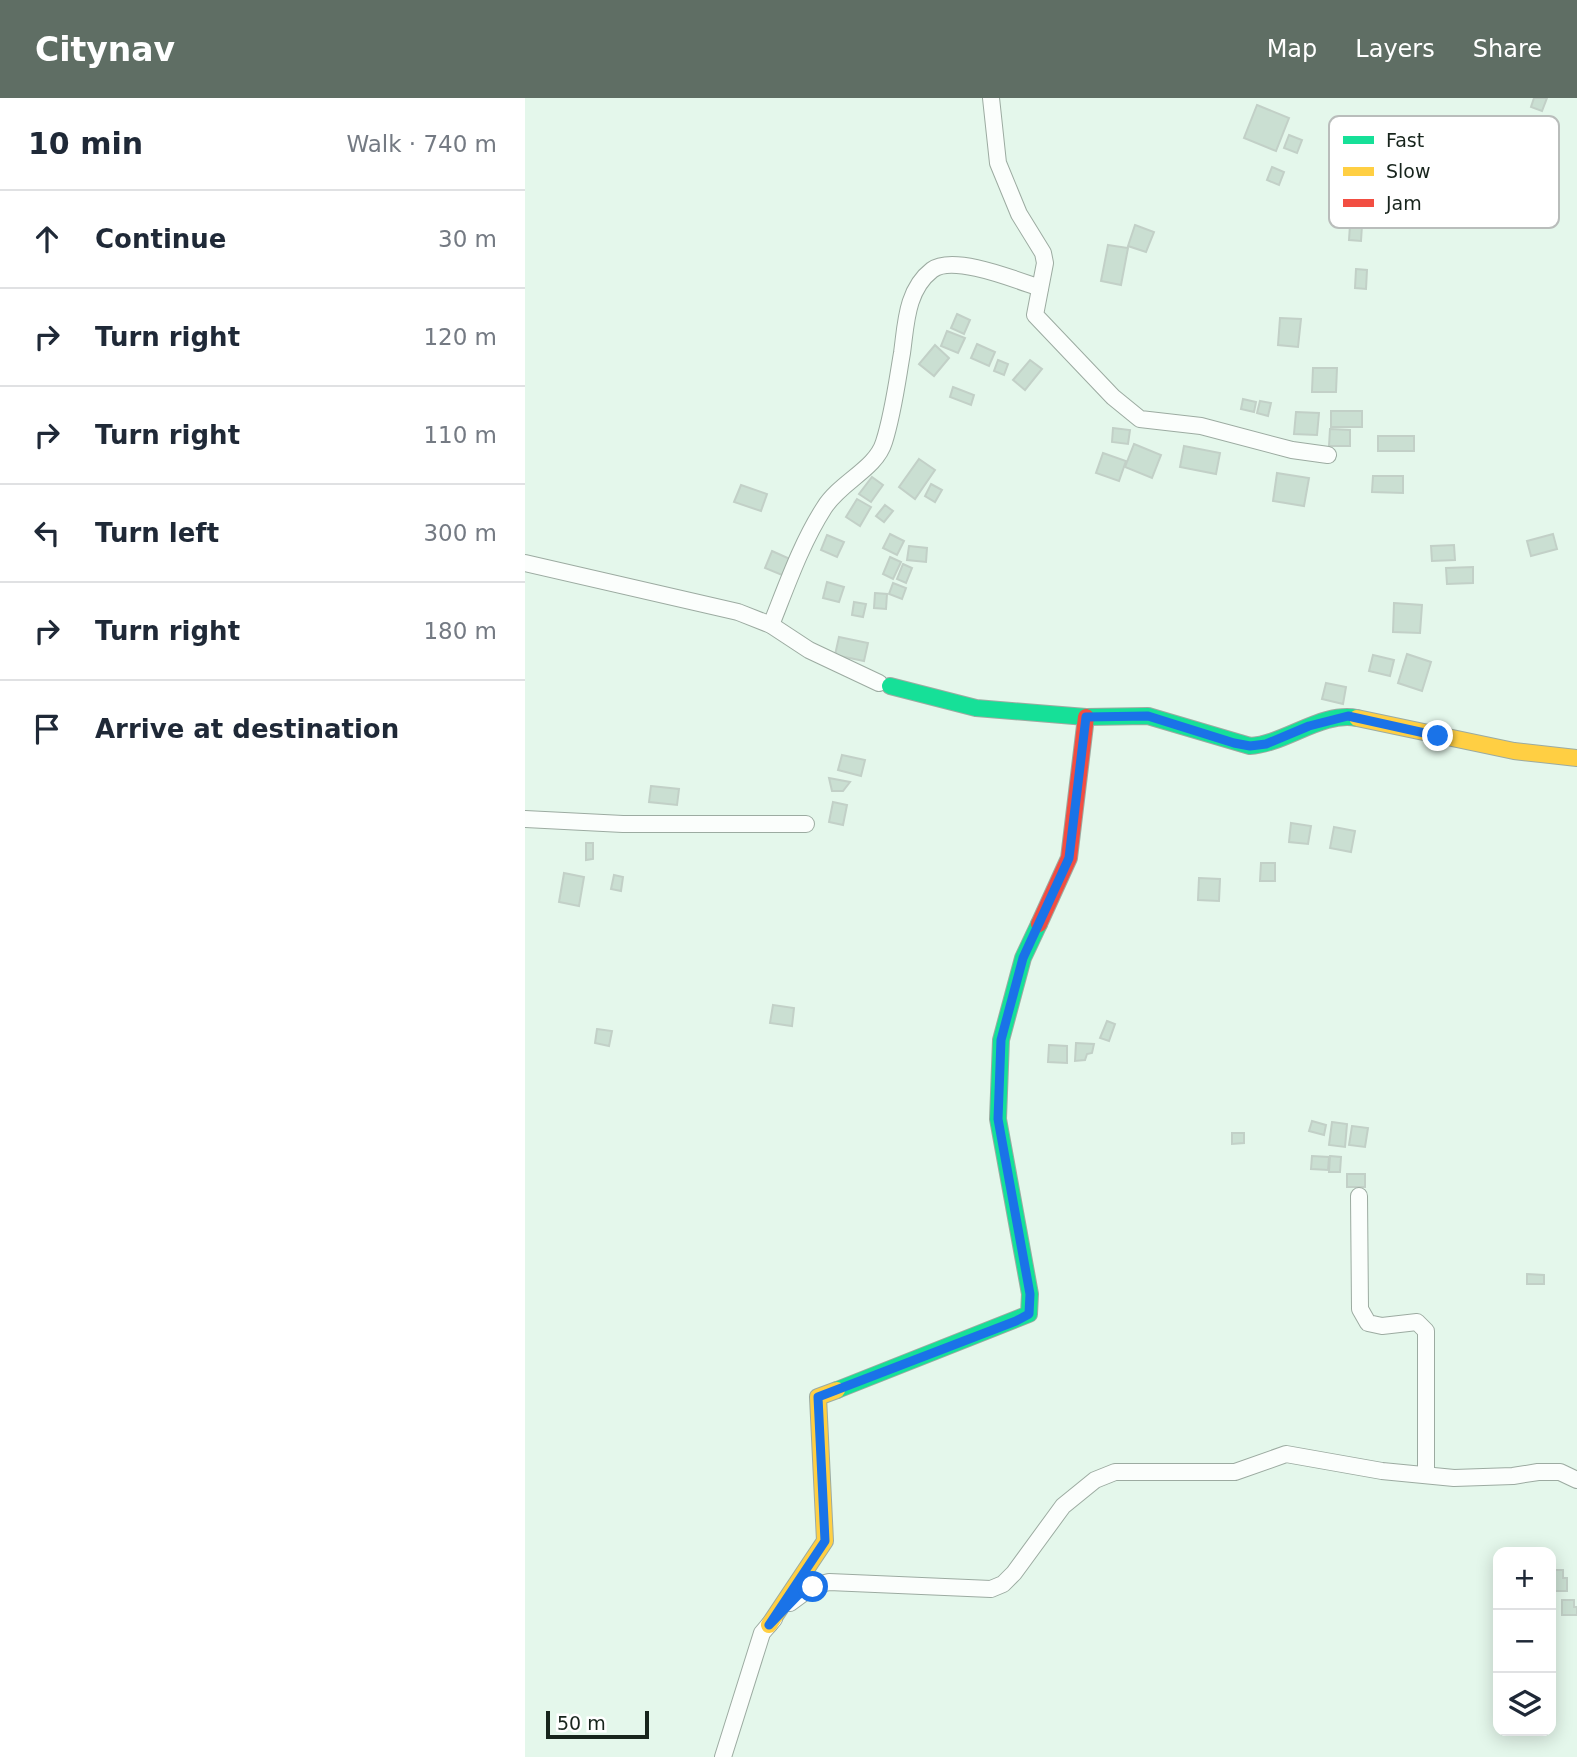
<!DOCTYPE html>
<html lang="en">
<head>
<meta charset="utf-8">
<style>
  body { margin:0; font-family:"DejaVu Sans",sans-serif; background:#f6f6f7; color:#1f2937 }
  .controls { position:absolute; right:21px; bottom:21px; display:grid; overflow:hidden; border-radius:14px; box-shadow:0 4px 18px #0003 }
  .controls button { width:63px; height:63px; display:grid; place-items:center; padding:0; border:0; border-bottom:2px solid #e0e1e3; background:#fff; color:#1f2937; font:35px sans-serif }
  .scale { position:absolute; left:21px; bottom:18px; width:103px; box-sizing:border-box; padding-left:7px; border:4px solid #17241c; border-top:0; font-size:19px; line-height:24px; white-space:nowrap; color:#17241c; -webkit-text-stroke:5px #fff; paint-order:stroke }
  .stop { position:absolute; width:21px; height:21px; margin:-16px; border:5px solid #1a73e8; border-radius:50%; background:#fff }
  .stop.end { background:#1a73e8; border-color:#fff; box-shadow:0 2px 7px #0008 }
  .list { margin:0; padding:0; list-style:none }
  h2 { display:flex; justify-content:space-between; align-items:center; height:91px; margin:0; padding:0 28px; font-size:30px }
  h2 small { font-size:23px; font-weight:400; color:#747a83 }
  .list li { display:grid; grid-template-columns:46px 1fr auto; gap:21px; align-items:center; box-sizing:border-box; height:98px; padding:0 28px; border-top:2px solid #e0e1e3 }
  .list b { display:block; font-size:26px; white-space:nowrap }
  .list em { font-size:23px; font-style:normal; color:#747a83 }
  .icon { flex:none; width:38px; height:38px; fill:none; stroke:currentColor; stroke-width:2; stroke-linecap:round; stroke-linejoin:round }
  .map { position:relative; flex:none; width:1052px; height:1659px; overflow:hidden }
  header { display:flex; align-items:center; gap:42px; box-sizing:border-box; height:98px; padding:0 35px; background:#5f6e64; color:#fff }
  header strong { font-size:33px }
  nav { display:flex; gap:38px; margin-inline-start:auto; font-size:24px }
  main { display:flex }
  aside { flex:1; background:#fff }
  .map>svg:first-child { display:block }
  .building { fill:#cadfd2; stroke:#c2d0c7; stroke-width:2 }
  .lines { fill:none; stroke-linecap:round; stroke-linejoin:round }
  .street-casing { stroke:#9caba1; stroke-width:18 }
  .fast-casing { stroke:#9caba1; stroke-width:18 }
  .slow-casing { stroke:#9caba1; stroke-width:18 }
  .jam-casing { stroke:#9caba1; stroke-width:18 }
  .street { stroke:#fbfefc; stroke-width:16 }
  .fast { stroke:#16e098; stroke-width:16 }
  .slow { stroke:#ffcf43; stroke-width:16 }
  .jam { stroke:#f24e42; stroke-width:16 }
  .route { stroke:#1a73e8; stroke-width:9 }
  .key { fill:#fff; stroke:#b9bdbb; stroke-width:2 }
  .key-label { font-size:19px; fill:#17241c }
</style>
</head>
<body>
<header>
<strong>Citynav</strong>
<nav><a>Map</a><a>Layers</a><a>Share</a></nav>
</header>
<main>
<aside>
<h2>10 min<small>Walk · 740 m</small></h2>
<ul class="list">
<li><svg class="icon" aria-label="ahead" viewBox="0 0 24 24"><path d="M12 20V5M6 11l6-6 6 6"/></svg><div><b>Continue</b></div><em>30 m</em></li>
<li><svg class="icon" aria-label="right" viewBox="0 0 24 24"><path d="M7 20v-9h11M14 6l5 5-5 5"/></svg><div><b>Turn right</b></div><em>120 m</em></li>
<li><svg class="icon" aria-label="right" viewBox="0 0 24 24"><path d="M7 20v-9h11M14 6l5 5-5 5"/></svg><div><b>Turn right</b></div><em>110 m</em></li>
<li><svg class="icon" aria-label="left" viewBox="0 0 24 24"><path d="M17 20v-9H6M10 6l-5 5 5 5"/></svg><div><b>Turn left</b></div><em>300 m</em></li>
<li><svg class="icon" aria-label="right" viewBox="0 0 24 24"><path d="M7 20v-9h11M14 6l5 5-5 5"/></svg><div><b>Turn right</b></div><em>180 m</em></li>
<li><svg class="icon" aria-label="arrive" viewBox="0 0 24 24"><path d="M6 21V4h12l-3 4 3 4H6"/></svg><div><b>Arrive at destination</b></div></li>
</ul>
</aside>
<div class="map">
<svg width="1052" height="1659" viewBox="0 0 1052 1659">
  <rect width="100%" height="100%" fill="#e4f7eb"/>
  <!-- building -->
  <g class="building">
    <path d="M1009,0H1022L1017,13L1006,9Z"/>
    <path d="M732,7L764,20L751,53L719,40Z"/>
    <path d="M764,37L777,42L772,55L759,50Z"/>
    <path d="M747,69L759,74L754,87L742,82Z"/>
    <path d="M610,127L629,134L621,154L603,148Z"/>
    <path d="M825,127H837L836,143L824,142Z"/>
    <path d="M583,147L603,150L596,187L576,183Z"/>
    <path d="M831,171L842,172L841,191L830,190Z"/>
    <path d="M432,216L445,222L439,236L426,230Z"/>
    <path d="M755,220L776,221L773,249L753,247Z"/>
    <path d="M422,233L440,240L433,255L416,248Z"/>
    <path d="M452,246L470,254L464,268L446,260Z"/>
    <path d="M410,247L424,260L409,278L394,266Z"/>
    <path d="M473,262L483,266L479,277L469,273Z"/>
    <path d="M505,262L517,271L500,292L488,282Z"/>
    <path d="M788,270H812L811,294H787Z"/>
    <path d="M428,289L449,297L446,307L425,299Z"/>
    <path d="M718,301L731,304L729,314L716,311Z"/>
    <path d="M735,303L746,305L743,318L732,315Z"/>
    <rect x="806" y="313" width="31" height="16"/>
    <path d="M771,314L794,315L792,337L769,336Z"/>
    <path d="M588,330L605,332L603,346L587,344Z"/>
    <path d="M805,331L825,332V348H804Z"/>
    <rect x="853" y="338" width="36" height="15"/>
    <path d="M609,346L636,357L627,380L600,369Z"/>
    <path d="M659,348L695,355L691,376L655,369Z"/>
    <path d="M578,355L601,363L594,383L571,375Z"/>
    <path d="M394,361L410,372L390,401L374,389Z"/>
    <path d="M752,375L784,380L779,408L748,403Z"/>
    <path d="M848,378H878V395L847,394Z"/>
    <path d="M347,379L358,387L346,404L334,396Z"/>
    <path d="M406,386L417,392L410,404L400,398Z"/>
    <path d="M216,387L242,396L236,413L209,404Z"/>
    <path d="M332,401L346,409L335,428L321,419Z"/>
    <path d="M360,407L368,413L359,424L351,418Z"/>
    <path d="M365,436L379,443L372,457L358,450Z"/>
    <path d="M1028,436L1032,451L1006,458L1002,443Z"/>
    <path d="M302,437L319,444L312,459L296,452Z"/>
    <path d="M929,447L930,462L907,463L906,448Z"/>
    <path d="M384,448L402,450L401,464L382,462Z"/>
    <path d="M247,453L265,461L257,477L240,470Z"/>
    <path d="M365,459L376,464L368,481L358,476Z"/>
    <path d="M378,466L387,470L381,485L372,481Z"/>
    <path d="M948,469V485L922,486L921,470Z"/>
    <path d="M302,484L319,489L314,504L298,500Z"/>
    <path d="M368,485L381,490L377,501L364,496Z"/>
    <path d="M350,495L362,496L361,511L349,510Z"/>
    <path d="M329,504L341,506L338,519L327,517Z"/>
    <path d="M869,505L897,507L895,535L868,534Z"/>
    <path d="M314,539L343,545L339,563L310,557Z"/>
    <path d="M882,556L906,564L897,593L873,585Z"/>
    <path d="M848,557L869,562L865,578L844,573Z"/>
    <path d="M801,585L821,589L818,606L797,601Z"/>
    <path d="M317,657L340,662L336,678L313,672Z"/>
    <path d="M304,680L325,684L318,693H307Z"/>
    <path d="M126,688L154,691L152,707L124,704Z"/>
    <path d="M308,704L322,707L318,727L304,724Z"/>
    <path d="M766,725L786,728L783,746L764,744Z"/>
    <path d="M809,729L830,733L826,754L805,750Z"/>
    <path d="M61,745H68V761L61,762Z"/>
    <path d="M736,765H750V783H735Z"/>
    <path d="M39,775L59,779L54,808L34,804Z"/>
    <path d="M89,777L98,779L96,793L86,791Z"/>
    <path d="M674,780L695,781L694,803L673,802Z"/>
    <path d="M248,907L269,910L267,928L245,925Z"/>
    <path d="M582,923L590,926L584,943L575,940Z"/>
    <path d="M72,931L87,933L84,948L70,945Z"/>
    <path d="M551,945L569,946L567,955L562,956L560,962L550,963Z"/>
    <path d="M524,947L542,948V965L523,964Z"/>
    <path d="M787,1023L801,1027L799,1037L784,1033Z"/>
    <path d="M807,1024L822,1026L820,1049L804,1047Z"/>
    <path d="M827,1028L843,1030L840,1049L824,1047Z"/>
    <path d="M707,1035H719V1045L707,1046Z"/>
    <path d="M787,1058L804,1059L803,1072L786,1071Z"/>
    <path d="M805,1058L816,1059L815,1074H804Z"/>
    <rect x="822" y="1076" width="18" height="13"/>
    <path d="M1002,1176L1019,1177V1186H1002Z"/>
    <path d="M1028,1472H1038V1480H1042V1493H1027Z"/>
    <path d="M1037,1502H1049V1509H1052V1517H1037Z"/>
  </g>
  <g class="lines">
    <defs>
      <g id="street">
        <path d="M466,0L473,65L494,116L518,155L520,165L510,217L588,299L615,321L676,328L767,352L803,357"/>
        <path d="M0,465L213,514L246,527L284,552L354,585"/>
        <path d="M246,527C262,487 276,446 299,410C315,384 351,371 359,344C368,316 372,284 377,255C381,227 381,192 407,172C428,156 491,182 515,190"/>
        <path d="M0,721L98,726H281"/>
        <path d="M834,1098L835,1211L843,1225L857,1228L892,1224L901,1233V1377"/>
        <path d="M265,1505L288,1488L304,1484L466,1491L478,1486L489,1475L538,1408L570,1382L590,1374H710L761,1356L857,1373L929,1380L988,1378L1013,1374H1035L1052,1382"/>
        <path d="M198,1659L237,1535L249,1521"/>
      </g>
      <g id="fast">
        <path d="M365,588L451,610L561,619L623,618L725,648C760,646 797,613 832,620"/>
        <path d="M312,1292L504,1216L505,1196L473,1021L476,942L498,860L514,826"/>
      </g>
      <g id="slow">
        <path d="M832,620L989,653L1052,660"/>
        <path d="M244,1527L300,1443L293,1299L312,1292"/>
      </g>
      <path id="jam" d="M514,826L544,760L561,619"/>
    </defs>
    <!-- street casing -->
    <use href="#street" class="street-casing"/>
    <!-- fast casing -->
    <use href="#fast" class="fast-casing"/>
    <!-- slow casing -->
    <use href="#slow" class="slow-casing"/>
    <!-- jam casing -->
    <use href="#jam" class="jam-casing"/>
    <!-- street -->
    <use href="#street" class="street"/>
    <!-- fast -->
    <use href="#fast" class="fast"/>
    <!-- slow -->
    <use href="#slow" class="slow"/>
    <!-- jam -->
    <use href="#jam" class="jam"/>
  </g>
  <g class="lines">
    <!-- route -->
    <path class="route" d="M288,1489L273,1497L244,1527L300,1443L293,1299L491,1223L504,1216L505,1196L473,1021L476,942L498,860L544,760L561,619L623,618L709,645L725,648L741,646L784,628L823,618L913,638"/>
  </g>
  <!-- legend -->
  <rect x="804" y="18" width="230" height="112" rx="10" class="key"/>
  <rect x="818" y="38" width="31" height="8" fill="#16e098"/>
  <rect x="818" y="69" width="31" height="9" fill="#ffcf43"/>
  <rect x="818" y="101" width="31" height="8" fill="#f24e42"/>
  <g class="key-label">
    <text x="861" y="49">Fast</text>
    <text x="861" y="80">Slow</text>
    <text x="861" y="112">Jam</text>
  </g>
</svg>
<div class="controls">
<button>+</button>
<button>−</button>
<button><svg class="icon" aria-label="layers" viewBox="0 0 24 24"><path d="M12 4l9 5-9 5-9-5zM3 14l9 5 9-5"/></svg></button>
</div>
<div class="scale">50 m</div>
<div class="stop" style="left:288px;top:1489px"></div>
<div class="stop end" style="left:913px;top:638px"></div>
</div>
</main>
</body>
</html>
